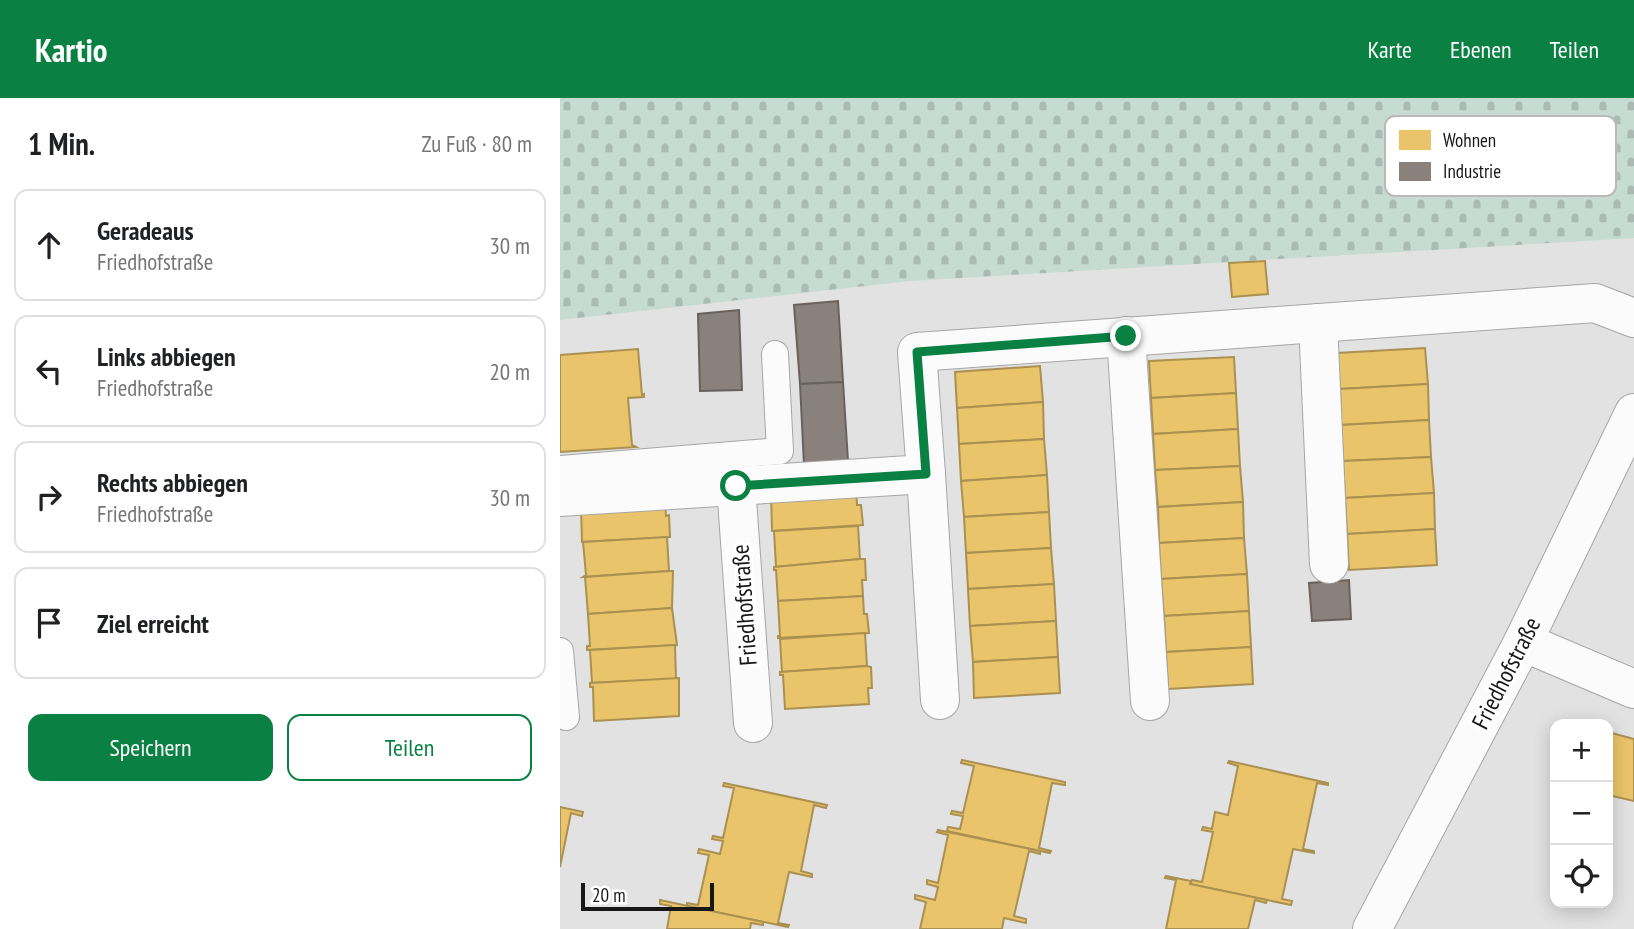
<!DOCTYPE html>
<html lang="de">
<head>
<meta charset="utf-8">
<style>
  body { margin:0; font-family:"PT Sans Narrow",sans-serif; background:#f2f2f2; color:#202124 }
  .controls { position:absolute; right:21px; bottom:21px; display:grid; overflow:hidden; border-radius:14px; box-shadow:0 4px 18px #0003 }
  .controls button { width:63px; height:63px; display:grid; place-items:center; padding:0; border:0; border-bottom:2px solid #e0e0e0; background:#fff; color:#202124; font:35px sans-serif }
  .scale { position:absolute; left:21px; bottom:18px; width:133px; box-sizing:border-box; padding-left:7px; border:4px solid #171718; border-top:0; font-size:19px; line-height:24px; white-space:nowrap; color:#171718; -webkit-text-stroke:5px #fff; paint-order:stroke }
  .stop { position:absolute; width:21px; height:21px; margin:-16px; border:5px solid #0b8043; border-radius:50%; background:#fff }
  .stop.end { background:#0b8043; border-color:#fff; box-shadow:0 2px 7px #0008 }
  .list { margin:0; padding:0; list-style:none }
  h2 { display:flex; justify-content:space-between; align-items:center; height:91px; margin:0; padding:0 28px; font-size:30px }
  h2 small { font-size:23px; font-weight:400; color:#757577 }
  .list li { display:grid; grid-template-columns:46px 1fr auto; gap:21px; align-items:center; box-sizing:border-box; height:112px; margin:0 14px 14px; padding:0 14px; border:2px solid #e0e0e0; border-radius:14px }
  .list b { display:block; font-size:26px; white-space:nowrap }
  .list p { margin:0; font-size:23px; white-space:nowrap; color:#757577 }
  .list em { font-size:23px; font-style:normal; color:#757577 }
  .actions { display:flex; gap:14px; padding:21px 28px }
  .actions a { flex:1; padding:16px 0; border:2px solid #0b8043; border-radius:14px; text-align:center; font-size:24px; color:#0b8043 }
  .actions .main { background:#0b8043; color:#fff }
  .icon { flex:none; width:38px; height:38px; fill:none; stroke:currentColor; stroke-width:2; stroke-linecap:round; stroke-linejoin:round }
  .map { position:relative; flex:none; width:1074px; height:831px; overflow:hidden }
  header { display:flex; align-items:center; gap:42px; box-sizing:border-box; height:98px; padding:0 35px; background:#0b8043; color:#fff }
  header strong { font-size:33px }
  nav { display:flex; gap:38px; margin-inline-start:auto; font-size:24px }
  main { display:flex }
  aside { flex:1; background:#fff }
  .map>svg:first-child { display:block }
  .cemetery { fill:url(#cemetery-stones) }
  .homes { fill:#e9c46a; stroke:#aa9051; stroke-width:2 }
  .industry { fill:#8a817c; stroke:#68615e; stroke-width:2 }
  .lines { fill:none; stroke-linecap:round; stroke-linejoin:round }
  .service-casing { stroke:#a6a6a6; stroke-width:28 }
  .minor-casing { stroke:#a6a6a6; stroke-width:40 }
  .service { stroke:#fbfbfb; stroke-width:26 }
  .minor { stroke:#fbfbfb; stroke-width:38 }
  .route { stroke:#0b8043; stroke-width:9 }
  .labels { text-anchor:middle; dominant-baseline:central; stroke-width:7; stroke-linejoin:round; paint-order:stroke }
  .street-label { font-size:24px; fill:#171718; stroke:#fff }
  .key { fill:#fff; stroke:#b9b9ba; stroke-width:2 }
  .key-label { font-size:19px; fill:#171718 }
</style>
</head>
<body>
<header>
<strong>Kartio</strong>
<nav><a>Karte</a><a>Ebenen</a><a>Teilen</a></nav>
</header>
<main>
<aside>
<h2>1 Min.<small>Zu Fuß · 80 m</small></h2>
<ul class="list">
<li><svg class="icon" aria-label="ahead" viewBox="0 0 24 24"><path d="M12 20V5M6 11l6-6 6 6"/></svg><div><b>Geradeaus</b><p>Friedhofstraße</p></div><em>30 m</em></li>
<li><svg class="icon" aria-label="left" viewBox="0 0 24 24"><path d="M17 20v-9H6M10 6l-5 5 5 5"/></svg><div><b>Links abbiegen</b><p>Friedhofstraße</p></div><em>20 m</em></li>
<li><svg class="icon" aria-label="right" viewBox="0 0 24 24"><path d="M7 20v-9h11M14 6l5 5-5 5"/></svg><div><b>Rechts abbiegen</b><p>Friedhofstraße</p></div><em>30 m</em></li>
<li><svg class="icon" aria-label="arrive" viewBox="0 0 24 24"><path d="M6 21V4h12l-3 4 3 4H6"/></svg><div><b>Ziel erreicht</b></div></li>
</ul>
<div class="actions"><a class="main">Speichern</a><a>Teilen</a></div>
</aside>
<div class="map">
<svg width="1074" height="831" viewBox="0 0 1074 831">
  <defs>
    <pattern id="cemetery-stones" width="16" height="16" patternUnits="userSpaceOnUse" patternTransform="scale(1.75)"><rect width="16" height="16" fill="#c6dbd2"/><path d="M2 7V4a2 2 0 0 1 4 0v3zM10 15v-3a2 2 0 0 1 4 0v3z" fill="#a9bbb4"/></pattern>
  </defs>
  <rect width="100%" height="100%" fill="#e2e2e2"/>
  <!-- cemetery -->
  <path class="cemetery" d="M0,0H1074V140L350,183L0,222Z"/>
  <!-- homes -->
  <g class="homes">
    <path d="M705,163L708,196L672,199L669,165Z"/>
    <path d="M865,250L868,286L780,291L777,255Z"/>
    <path d="M78,251L82,297L84,296V299L68,300L72,347L76,349L0,354V257Z"/>
    <path d="M674,259L676,295L591,300L589,263Z"/>
    <path d="M480,268L483,304L397,310L395,274Z"/>
    <path d="M868,286L869,322L781,327L780,291Z"/>
    <path d="M676,295L678,331L593,336L591,300Z"/>
    <path d="M483,304L484,341L399,346L397,310Z"/>
    <path d="M869,322L871,359L783,363L781,327Z"/>
    <path d="M678,331L680,368L595,372L593,336Z"/>
    <path d="M484,341L487,377L401,383L399,346Z"/>
    <path d="M871,359L874,395L785,400L783,363Z"/>
    <path d="M680,368L683,404L598,409L595,372Z"/>
    <path d="M487,377L489,414L404,419L401,383Z"/>
    <path d="M296,390L297,407H301L303,427L212,433L211,395Z"/>
    <path d="M874,395L875,431L787,436L785,400Z"/>
    <path d="M105,403L106,418L109,417L110,439L22,444L21,409Z"/>
    <path d="M683,404L684,440L599,445L598,409Z"/>
    <path d="M489,414L491,450L406,455L404,419Z"/>
    <path d="M298,428L300,461L216,469L214,433Z"/>
    <path d="M875,431L877,467L789,472L787,436Z"/>
    <path d="M107,439L109,473L23,479L26,477L23,444Z"/>
    <path d="M684,440L687,476L601,481L599,445Z"/>
    <path d="M491,450L494,486L408,491L406,455Z"/>
    <path d="M300,461H305L306,482H302L303,498L218,503L216,472H214V469Z"/>
    <path d="M109,473H113L112,510L28,516L25,479Z"/>
    <path d="M687,476L689,513L604,518L601,481Z"/>
    <path d="M494,486L496,523L410,528L408,491Z"/>
    <path d="M303,498L304,516H307L309,535L218,540V538H220L218,503Z"/>
    <path d="M112,510L117,547L27,552V548H30L28,516Z"/>
    <path d="M689,513L691,549L606,554L604,518Z"/>
    <path d="M496,523L498,559L413,564L410,528Z"/>
    <path d="M305,535L307,568L222,574L220,541Z"/>
    <path d="M115,547L116,581L32,585L30,552Z"/>
    <path d="M691,549L693,586L608,591L606,554Z"/>
    <path d="M498,559L500,595L414,600L413,564Z"/>
    <path d="M307,568L311,569L312,590H308L309,606L225,611L223,577H220V574Z"/>
    <path d="M119,580V618L34,623L33,589H30V585Z"/>
    <path d="M1048,634L1074,641V703L1048,697Z"/>
    <path d="M402,662L505,684V687L492,685L479,750L491,753L490,755L387,733L388,729L400,731L403,718L391,716L392,713L403,715L414,668L401,665Z"/>
    <path d="M669,663L768,685V687L757,685L743,751L754,753V755L733,751L722,801L732,803L731,807L630,786L632,782L642,784L653,734L642,732L643,729L652,731L655,714L668,717L678,668L668,665Z"/>
    <path d="M164,685L267,707L266,710L254,707L241,773L252,776V779L229,774L218,825L229,827L228,829L127,808V805L138,807L149,757L138,755L139,751L160,756L163,743L152,741L153,738L163,740L174,690L163,688Z"/>
    <path d="M0,709L23,714L22,718L11,715L0,769Z"/>
    <path d="M378,732L480,753V756L469,753L454,818L466,821V825L444,820L442,831H360L366,804L355,801V797L375,802L378,789L367,786V782L378,785L388,737L377,734Z"/>
    <path d="M606,778L631,783L630,786L707,802L706,805L695,802L688,831H606L616,782L605,780Z"/>
    <path d="M100,802L203,824V827L191,825L190,831H107L111,808L100,806Z"/>
  </g>
  <!-- industry -->
  <g class="industry">
    <path d="M278,203L283,284L240,286L234,207Z"/>
    <path d="M179,212L182,292L140,293L138,216Z"/>
    <path d="M283,284L288,363L244,367L240,286Z"/>
    <path d="M789,482L791,521L752,523L749,485Z"/>
  </g>
  <g class="lines">
    <defs>
      <g id="service">
        <path d="M0,371L220,353L215,256"/>
        <path d="M0,553L6,619"/>
      </g>
      <g id="minor">
        <path d="M758,225L769,466"/>
        <path d="M566,238L590,603"/>
        <path d="M366,376L380,602"/>
        <path d="M176,388L193,625"/>
        <path d="M0,399L366,376L357,254L1035,205L1074,220"/>
        <path d="M963,544L1074,591"/>
        <path d="M812,831L963,544L1074,315"/>
      </g>
    </defs>
    <!-- service casing -->
    <use href="#service" class="service-casing"/>
    <!-- minor casing -->
    <use href="#minor" class="minor-casing"/>
    <!-- service -->
    <use href="#service" class="service"/>
    <!-- minor -->
    <use href="#minor" class="minor"/>
  </g>
  <g class="lines">
    <!-- route -->
    <path class="route" d="M176,388L366,376L357,254L566,238"/>
  </g>
  <g class="labels">
    <!-- street labels -->
    <g class="street-label">
      <text transform="translate(184 507) rotate(-94)">Friedhofstraße</text>
      <text transform="translate(946 575) rotate(-63)">Friedhofstraße</text>
    </g>
  </g>
  <!-- legend -->
  <rect x="825" y="18" width="231" height="80" rx="10" class="key"/>
  <rect x="839" y="32" width="32" height="20" fill="#e9c46a"/>
  <rect x="839" y="64" width="32" height="19" fill="#8a817c"/>
  <g class="key-label">
    <text x="883" y="49">Wohnen</text>
    <text x="883" y="80">Industrie</text>
  </g>
</svg>
<div class="controls">
<button>+</button>
<button>−</button>
<button><svg class="icon" aria-label="locate" viewBox="0 0 24 24"><circle cx="12" cy="12" r="6"/><path d="M12 2v4M12 18v4M2 12h4M18 12h4"/></svg></button>
</div>
<div class="scale">20 m</div>
<div class="stop" style="left:176px;top:388px"></div>
<div class="stop end" style="left:566px;top:238px"></div>
</div>
</main>
</body>
</html>
